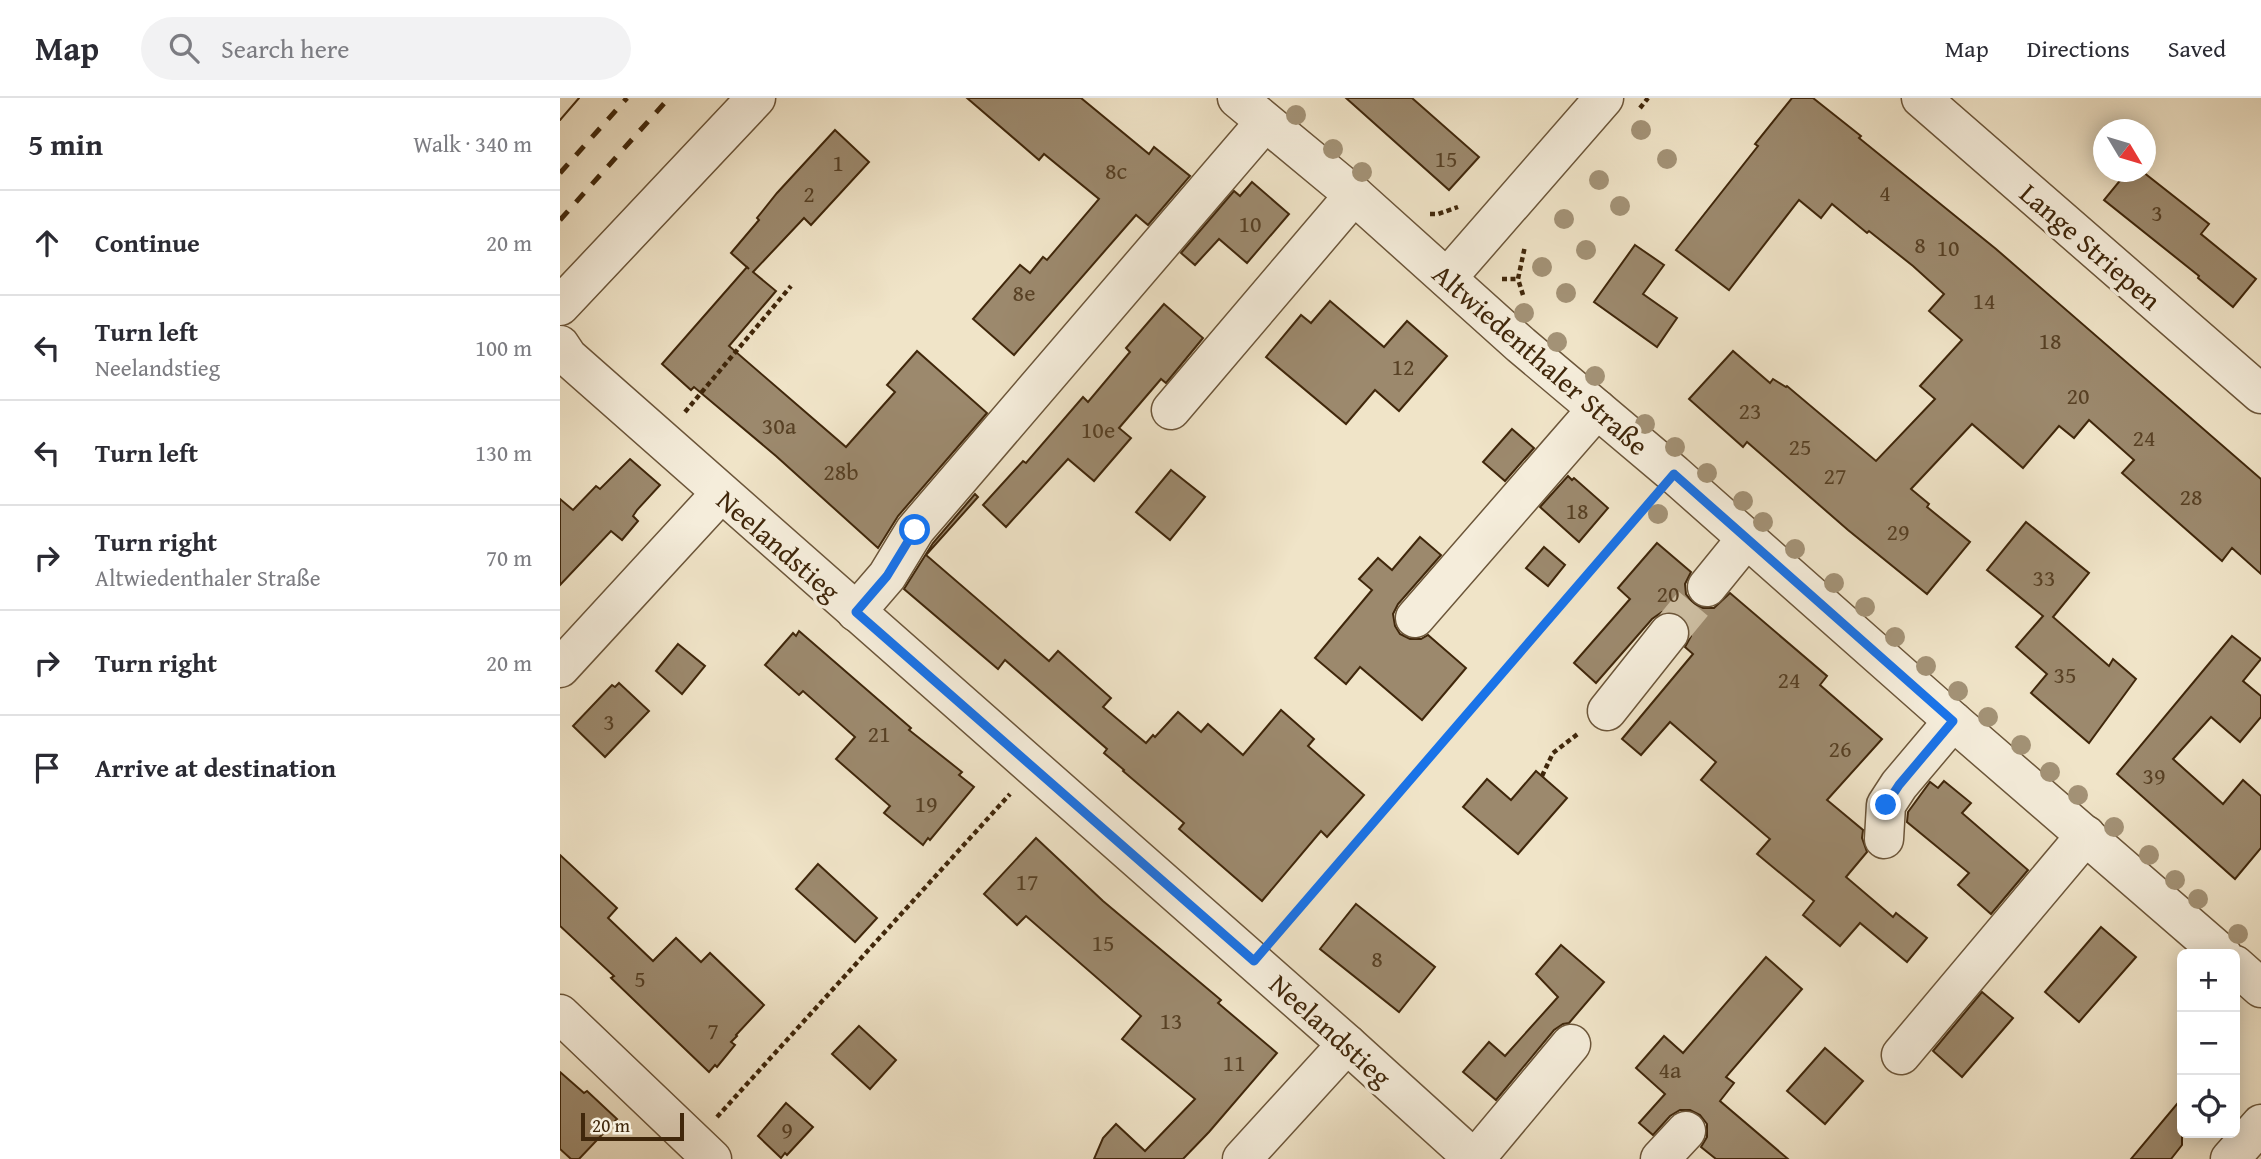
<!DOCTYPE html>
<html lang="en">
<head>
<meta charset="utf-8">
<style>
  body { margin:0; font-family:"Gentium Book Plus",serif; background:#f2f2f3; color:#2b2b33 }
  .controls { position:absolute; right:21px; bottom:21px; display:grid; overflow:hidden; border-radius:10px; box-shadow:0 4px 18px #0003 }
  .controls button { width:63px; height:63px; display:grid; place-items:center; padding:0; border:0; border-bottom:2px solid #e1e1e2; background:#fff; color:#2b2b33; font:35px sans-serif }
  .compass { position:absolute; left:1533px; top:21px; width:63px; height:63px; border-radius:50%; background:#fff; box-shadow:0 4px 18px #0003; rotate:128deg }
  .scale { position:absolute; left:21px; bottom:18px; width:103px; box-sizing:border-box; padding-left:7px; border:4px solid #40270b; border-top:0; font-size:19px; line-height:24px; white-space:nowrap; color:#40270b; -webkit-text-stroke:5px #f5eddb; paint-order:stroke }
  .stop { position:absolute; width:21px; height:21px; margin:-16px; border:5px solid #1a73e8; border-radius:50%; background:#fff }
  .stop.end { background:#1a73e8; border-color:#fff; box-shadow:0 2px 7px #0008 }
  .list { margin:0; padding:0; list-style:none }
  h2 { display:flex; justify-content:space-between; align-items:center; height:91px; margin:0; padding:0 28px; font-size:30px }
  h2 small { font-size:23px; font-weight:400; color:#7c7c81 }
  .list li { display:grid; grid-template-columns:46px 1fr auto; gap:21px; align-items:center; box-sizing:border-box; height:105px; padding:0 28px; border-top:2px solid #e1e1e2 }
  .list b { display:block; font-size:26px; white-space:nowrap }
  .list p { margin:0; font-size:23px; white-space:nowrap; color:#7c7c81 }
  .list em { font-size:23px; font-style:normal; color:#7c7c81 }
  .icon { flex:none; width:38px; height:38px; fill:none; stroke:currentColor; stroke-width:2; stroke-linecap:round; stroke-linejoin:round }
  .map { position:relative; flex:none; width:1701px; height:1061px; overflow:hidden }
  header { display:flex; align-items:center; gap:42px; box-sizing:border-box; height:98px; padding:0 35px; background:#fff; border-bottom:2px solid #e1e1e2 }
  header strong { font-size:33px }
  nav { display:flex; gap:38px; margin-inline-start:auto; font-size:24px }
  .search { width:490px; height:63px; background:#f2f2f3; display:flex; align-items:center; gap:18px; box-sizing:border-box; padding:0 24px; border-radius:38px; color:#7c7c81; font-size:26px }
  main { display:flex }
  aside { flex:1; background:#fff }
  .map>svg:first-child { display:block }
  .building { fill:#9c896d; stroke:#40270b; stroke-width:2 }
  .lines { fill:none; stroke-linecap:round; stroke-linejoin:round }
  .minor-tunnel { stroke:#cdbea2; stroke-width:38; stroke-dasharray:38 19; stroke-linecap:butt }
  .minor-casing { stroke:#6c563a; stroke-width:41 }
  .path { stroke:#40270b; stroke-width:4.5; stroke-dasharray:5 3.5; stroke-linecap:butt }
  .minor { stroke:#f5eddb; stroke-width:38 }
  .tram { stroke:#40270b; stroke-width:2 }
  .rail { stroke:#40270b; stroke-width:5; stroke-dasharray:12 12; stroke-linecap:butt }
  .tree { fill:#a39276 }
  .route { stroke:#1a73e8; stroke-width:9 }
  .labels { text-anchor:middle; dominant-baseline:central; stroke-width:7; stroke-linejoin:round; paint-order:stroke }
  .number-label { font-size:24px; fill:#574024 }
  .street-label { font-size:28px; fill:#40270b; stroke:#f5eddb }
</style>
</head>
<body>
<header>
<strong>Map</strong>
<div class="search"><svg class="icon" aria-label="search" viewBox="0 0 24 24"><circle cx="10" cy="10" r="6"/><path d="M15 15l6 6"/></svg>Search here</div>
<nav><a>Map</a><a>Directions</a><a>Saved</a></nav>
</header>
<main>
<aside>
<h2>5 min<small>Walk · 340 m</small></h2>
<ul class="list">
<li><svg class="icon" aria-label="ahead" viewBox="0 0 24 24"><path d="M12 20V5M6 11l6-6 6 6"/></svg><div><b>Continue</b></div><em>20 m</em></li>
<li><svg class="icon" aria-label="left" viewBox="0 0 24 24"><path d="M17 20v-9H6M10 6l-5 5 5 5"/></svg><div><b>Turn left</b><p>Neelandstieg</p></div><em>100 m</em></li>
<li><svg class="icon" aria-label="left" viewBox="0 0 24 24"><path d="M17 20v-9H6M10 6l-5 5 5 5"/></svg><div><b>Turn left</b></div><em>130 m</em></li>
<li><svg class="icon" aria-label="right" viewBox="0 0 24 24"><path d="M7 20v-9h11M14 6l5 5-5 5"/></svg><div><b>Turn right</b><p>Altwiedenthaler Straße</p></div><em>70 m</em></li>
<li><svg class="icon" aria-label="right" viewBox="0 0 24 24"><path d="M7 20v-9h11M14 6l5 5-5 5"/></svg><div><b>Turn right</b></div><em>20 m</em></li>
<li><svg class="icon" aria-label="arrive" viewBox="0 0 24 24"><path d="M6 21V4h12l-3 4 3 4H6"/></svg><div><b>Arrive at destination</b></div></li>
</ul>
</aside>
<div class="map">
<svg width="1701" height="1061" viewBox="0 0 1701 1061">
  <rect width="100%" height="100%" fill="#f0e4c8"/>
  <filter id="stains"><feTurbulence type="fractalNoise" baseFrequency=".00286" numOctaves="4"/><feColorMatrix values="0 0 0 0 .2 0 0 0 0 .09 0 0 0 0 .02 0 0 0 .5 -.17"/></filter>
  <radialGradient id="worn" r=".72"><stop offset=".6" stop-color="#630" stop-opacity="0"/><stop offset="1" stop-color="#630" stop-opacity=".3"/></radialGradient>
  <!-- building -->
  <g class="building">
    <path d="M407,0H521L589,56L594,49L630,78L588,127L576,117L454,257L413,221L460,167L470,175L483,159L487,162L539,101L484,56L479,62Z"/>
    <path d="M786,0H852L919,59L889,92Z"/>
    <path d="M1232,0H1253L1301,38L1299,40L1436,151L1701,381V476L1672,450L1662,463L1562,375L1574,362L1529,322L1514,340L1499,328L1463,370L1412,326L1351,391L1369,406L1367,409L1410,444L1367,496L1288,432L1187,344L1183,349L1129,301L1173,253L1210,285L1213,281L1226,289L1227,288L1316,363L1375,301L1360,288L1402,242L1369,213L1384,196L1353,168L1309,133L1307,135L1272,106L1261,120L1239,102L1169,192L1116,152L1198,48L1195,46Z"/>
    <path d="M275,32L309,64L251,127L244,120L193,174L216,193L169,248L286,349L335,294L327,287L357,253L427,315L338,418L318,450L216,358L134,289L131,292L102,266L187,169L189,171L171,155L199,122L197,120L217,95Z"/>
    <path d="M1567,74H1583L1649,126L1641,136L1696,181L1673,209L1638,180L1639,178L1544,102Z"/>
    <path d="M692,84L729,116L687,165L659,141L635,167L621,155L674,93L680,98Z"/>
    <path d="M1075,147L1104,167L1083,196L1117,220L1097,249L1034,204Z"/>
    <path d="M770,203L824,249L847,223L887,258L839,313L815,292L786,326L706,259L741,217L751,225Z"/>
    <path d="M604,206L643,240L606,285L601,281L559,330L571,340L534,383L508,361L446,429L423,407L463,363L466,365L523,299L528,304L570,254L566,250Z"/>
    <path d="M952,331L974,350L945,383L923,364Z"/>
    <path d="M70,361L100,387L77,412L73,418L78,423L62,442L51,433L0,487V401L13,412L36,388L40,391Z"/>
    <path d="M611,372L645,399L610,442L576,414Z"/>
    <path d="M1008,378L1012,382L1014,380L1048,410L1019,444L980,409Z"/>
    <path d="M415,396L418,399L366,457L489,563L498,553L551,600L543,609L586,645L593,637L595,639L618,614L641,634L648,626L683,657L721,612L754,641L748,648L804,697L767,739L761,733L702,803L619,731L624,725L563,673L564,672L544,655L547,651L445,562L438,571L344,491L373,445Z"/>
    <path d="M1466,424L1529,475L1493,519L1549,568L1553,561L1576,581L1529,645L1471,595L1487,576L1456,549L1483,518L1427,472Z"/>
    <path d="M860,439L881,457L838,506L833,516L835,528L840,536L850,541H861L868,537L906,570L862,622L800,569L786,586L755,560L812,492L799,481L818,460L832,472Z"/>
    <path d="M1097,445L1131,474L1125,486L1126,496L1133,505L1143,510H1154L1170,495L1267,578L1260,587L1322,641L1267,702L1303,732L1302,740L1307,754L1286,779L1333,819L1336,815L1367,840L1347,864L1300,825L1280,848L1243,817L1254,803L1197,756L1210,741L1141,682L1156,664L1110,624L1081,657L1062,641L1133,556L1125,549L1131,538L1130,528L1123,518L1112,513L1102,514L1092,521L1036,585L1014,565L1070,501L1058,490Z"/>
    <path d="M984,449L1005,467L988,488L966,470Z"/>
    <path d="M239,533L351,630L349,632L402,674L399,677L414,689L370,742L368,740L363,747L324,715L330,708L276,661L295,639L243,593L239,597L205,567L233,535L236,538Z"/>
    <path d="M1672,538L1701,561L1683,583L1701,598V619L1680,644L1651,619L1613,661L1663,706L1683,682L1701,698V750L1675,781L1557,676Z"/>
    <path d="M118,546L145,568L122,596L96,573Z"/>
    <path d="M59,585L89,613L45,659L13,628L52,587L55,589Z"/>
    <path d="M976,673L1007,700L958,756L903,709L927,681L951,702Z"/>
    <path d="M1384,683L1411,705L1402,715L1468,772L1431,816L1398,787L1409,775L1347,724L1348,714L1370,684L1378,690Z"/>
    <path d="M476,740L543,803L661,902L658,905L717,955L649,1034L623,1061H534L543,1040L556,1026L585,1053L635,1001L562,941L581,918L466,818L457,827L424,796Z"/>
    <path d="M0,757L57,810L48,820L93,863L116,840L141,864L150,855L204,907L176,937L177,938L171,944L175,947L157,969L155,967L149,974L51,880L54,878L0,828Z"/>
    <path d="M258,766L317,820L295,844L236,791Z"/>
    <path d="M796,806L875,869L839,914L760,851Z"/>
    <path d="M1541,829L1576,859L1519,924L1485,894Z"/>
    <path d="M1001,847L1044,884L1009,925L1003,926L994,932L936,1002L903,974L929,944L945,958L998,899L976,876Z"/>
    <path d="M1206,859L1242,891L1166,979L1174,985L1160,1003L1228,1061H1156L1141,1049L1147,1039V1026L1140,1017L1130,1012H1120L1110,1018L1093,1037L1079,1025L1105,996L1076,970L1104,938L1123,955Z"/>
    <path d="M1422,894L1453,920L1402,979L1373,953Z"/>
    <path d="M299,928L336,962L310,991L272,956Z"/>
    <path d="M1265,950L1303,983L1265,1026L1227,993Z"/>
    <path d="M0,974L24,995L27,993L57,1021L19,1061H11L0,1051Z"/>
    <path d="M1622,1000V1047L1611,1061H1571Z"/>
    <path d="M226,1005L253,1029L227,1057L225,1055L221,1060L198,1038Z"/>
  </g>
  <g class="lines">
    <!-- minor-tunnel -->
    <path class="minor-tunnel" d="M1109,535L1147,489"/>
    <defs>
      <g id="minor">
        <path d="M677,0L794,97L961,247L1114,376L1393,623L1662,856"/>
        <path d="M1361,0L1701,296"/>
        <path d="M887,180L1044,0"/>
        <path d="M0,208L196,0"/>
        <path d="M0,247L8,259L787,946L914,1061"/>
        <path d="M611,312L794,97"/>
        <path d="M1147,489L1186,441"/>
        <path d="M296,514L327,478L355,432L705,24"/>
        <path d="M855,520L1037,311"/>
        <path d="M0,570L161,395"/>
        <path d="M1047,613L1109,535"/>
        <path d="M1324,741L1326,707L1339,687L1393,623"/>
        <path d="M1675,867L1701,890"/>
        <path d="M0,916L152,1061"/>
        <path d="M1341,957L1526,737"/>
        <path d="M682,1061L787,946"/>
        <path d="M915,1061L1011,946"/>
        <path d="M1100,1061L1126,1033"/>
        <path d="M1670,1061L1701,1026"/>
      </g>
    </defs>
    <!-- minor casing -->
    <use href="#minor" class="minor-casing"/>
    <!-- path -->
    <g class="path">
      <path d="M1080,10L1088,0"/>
      <path d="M870,116H878L898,109"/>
      <path d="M942,181H958"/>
      <path d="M963,197L958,181L965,148"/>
      <path d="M125,314L231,188"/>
      <path d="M982,678L993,655L1019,635"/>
      <path d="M717,836L1091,403"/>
      <path d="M157,1019L450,696"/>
    </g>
    <!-- minor -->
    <use href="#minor" class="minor"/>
    <!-- tram -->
    <path class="tram" d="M0,22L19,0"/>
    <!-- rail -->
    <g class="rail">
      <path d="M0,75L67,0"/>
      <path d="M0,122L109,0"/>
    </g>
  </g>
  <!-- trees -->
  <g class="tree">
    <circle cx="736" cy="17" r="10"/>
    <circle cx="1081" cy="32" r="10"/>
    <circle cx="773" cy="51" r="10"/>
    <circle cx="1107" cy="61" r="10"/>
    <circle cx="802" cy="74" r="10"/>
    <circle cx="1039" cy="82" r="10"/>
    <circle cx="1060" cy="108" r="10"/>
    <circle cx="1004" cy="121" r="10"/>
    <circle cx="1026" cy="152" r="10"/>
    <circle cx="982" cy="169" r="10"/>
    <circle cx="1006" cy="195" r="10"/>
    <circle cx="964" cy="215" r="10"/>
    <circle cx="997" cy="244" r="10"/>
    <circle cx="1035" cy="278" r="10"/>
    <circle cx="1085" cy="326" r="10"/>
    <circle cx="1115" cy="349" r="10"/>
    <circle cx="1147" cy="375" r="10"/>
    <circle cx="1183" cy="403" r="10"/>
    <circle cx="1098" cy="416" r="10"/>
    <circle cx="1203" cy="424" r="10"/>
    <circle cx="1235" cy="451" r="10"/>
    <circle cx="1274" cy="485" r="10"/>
    <circle cx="1305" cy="509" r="10"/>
    <circle cx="1335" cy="539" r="10"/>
    <circle cx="1366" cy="568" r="10"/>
    <circle cx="1398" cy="593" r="10"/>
    <circle cx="1428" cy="619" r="10"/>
    <circle cx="1461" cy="647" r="10"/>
    <circle cx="1490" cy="674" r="10"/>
    <circle cx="1518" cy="697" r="10"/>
    <circle cx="1554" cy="729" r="10"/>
    <circle cx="1589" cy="757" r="10"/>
    <circle cx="1615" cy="782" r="10"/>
    <circle cx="1638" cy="801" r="10"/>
    <circle cx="1678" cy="836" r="10"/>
  </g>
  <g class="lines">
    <!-- route -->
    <path class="route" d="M355,432L327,478L296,514L694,863L1114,376L1393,623L1339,687L1326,707"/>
  </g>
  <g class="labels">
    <!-- number labels -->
    <g class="number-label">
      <text x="886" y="60">15</text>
      <text x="278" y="64">1</text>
      <text x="556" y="72">8c</text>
      <text x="1325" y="94">4</text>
      <text x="249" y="95">2</text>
      <text x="1597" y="114">3</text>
      <text x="690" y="125">10</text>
      <text x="1360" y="146">8</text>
      <text x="1388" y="149">10</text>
      <text x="464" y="194">8e</text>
      <text x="1424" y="202">14</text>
      <text x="1490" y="242">18</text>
      <text x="843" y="268">12</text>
      <text x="1518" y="297">20</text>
      <text x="1190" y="312">23</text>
      <text x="219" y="327">30a</text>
      <text x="538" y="331">10e</text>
      <text x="1584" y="339">24</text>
      <text x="1240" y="348">25</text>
      <text x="281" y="373">28b</text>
      <text x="1275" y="377">27</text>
      <text x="1631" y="398">28</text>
      <text x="1017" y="412">18</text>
      <text x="1338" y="433">29</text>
      <text x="1484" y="479">33</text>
      <text x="1108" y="495">20</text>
      <text x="1505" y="576">35</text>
      <text x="1229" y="581">24</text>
      <text x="49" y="623">3</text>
      <text x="319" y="635">21</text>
      <text x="1280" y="650">26</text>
      <text x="1594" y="677">39</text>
      <text x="366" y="705">19</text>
      <text x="467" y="783">17</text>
      <text x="543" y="844">15</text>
      <text x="817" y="860">8</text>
      <text x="80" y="880">5</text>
      <text x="611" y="922">13</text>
      <text x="153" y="932">7</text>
      <text x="674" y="964">11</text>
      <text x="1110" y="971">4a</text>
      <text x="227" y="1031">9</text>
    </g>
    <!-- street labels -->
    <g class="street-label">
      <text transform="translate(1531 148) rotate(41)">Lange Striepen</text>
      <text transform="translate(981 261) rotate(41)">Altwiedenthaler Straße</text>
      <text transform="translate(219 447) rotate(41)">Neelandstieg</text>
      <text transform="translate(771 932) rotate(42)">Neelandstieg</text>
    </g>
  </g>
  <rect width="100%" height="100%" filter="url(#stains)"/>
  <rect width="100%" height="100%" fill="url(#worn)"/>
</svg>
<div class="controls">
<button>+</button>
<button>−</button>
<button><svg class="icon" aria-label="locate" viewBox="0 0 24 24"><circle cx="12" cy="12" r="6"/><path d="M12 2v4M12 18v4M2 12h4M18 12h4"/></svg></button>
</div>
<svg class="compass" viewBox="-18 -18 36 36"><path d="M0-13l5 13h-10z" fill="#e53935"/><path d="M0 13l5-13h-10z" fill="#7c7c81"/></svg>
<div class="scale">20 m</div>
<div class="stop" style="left:355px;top:432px"></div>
<div class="stop end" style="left:1326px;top:707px"></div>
</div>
</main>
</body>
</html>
